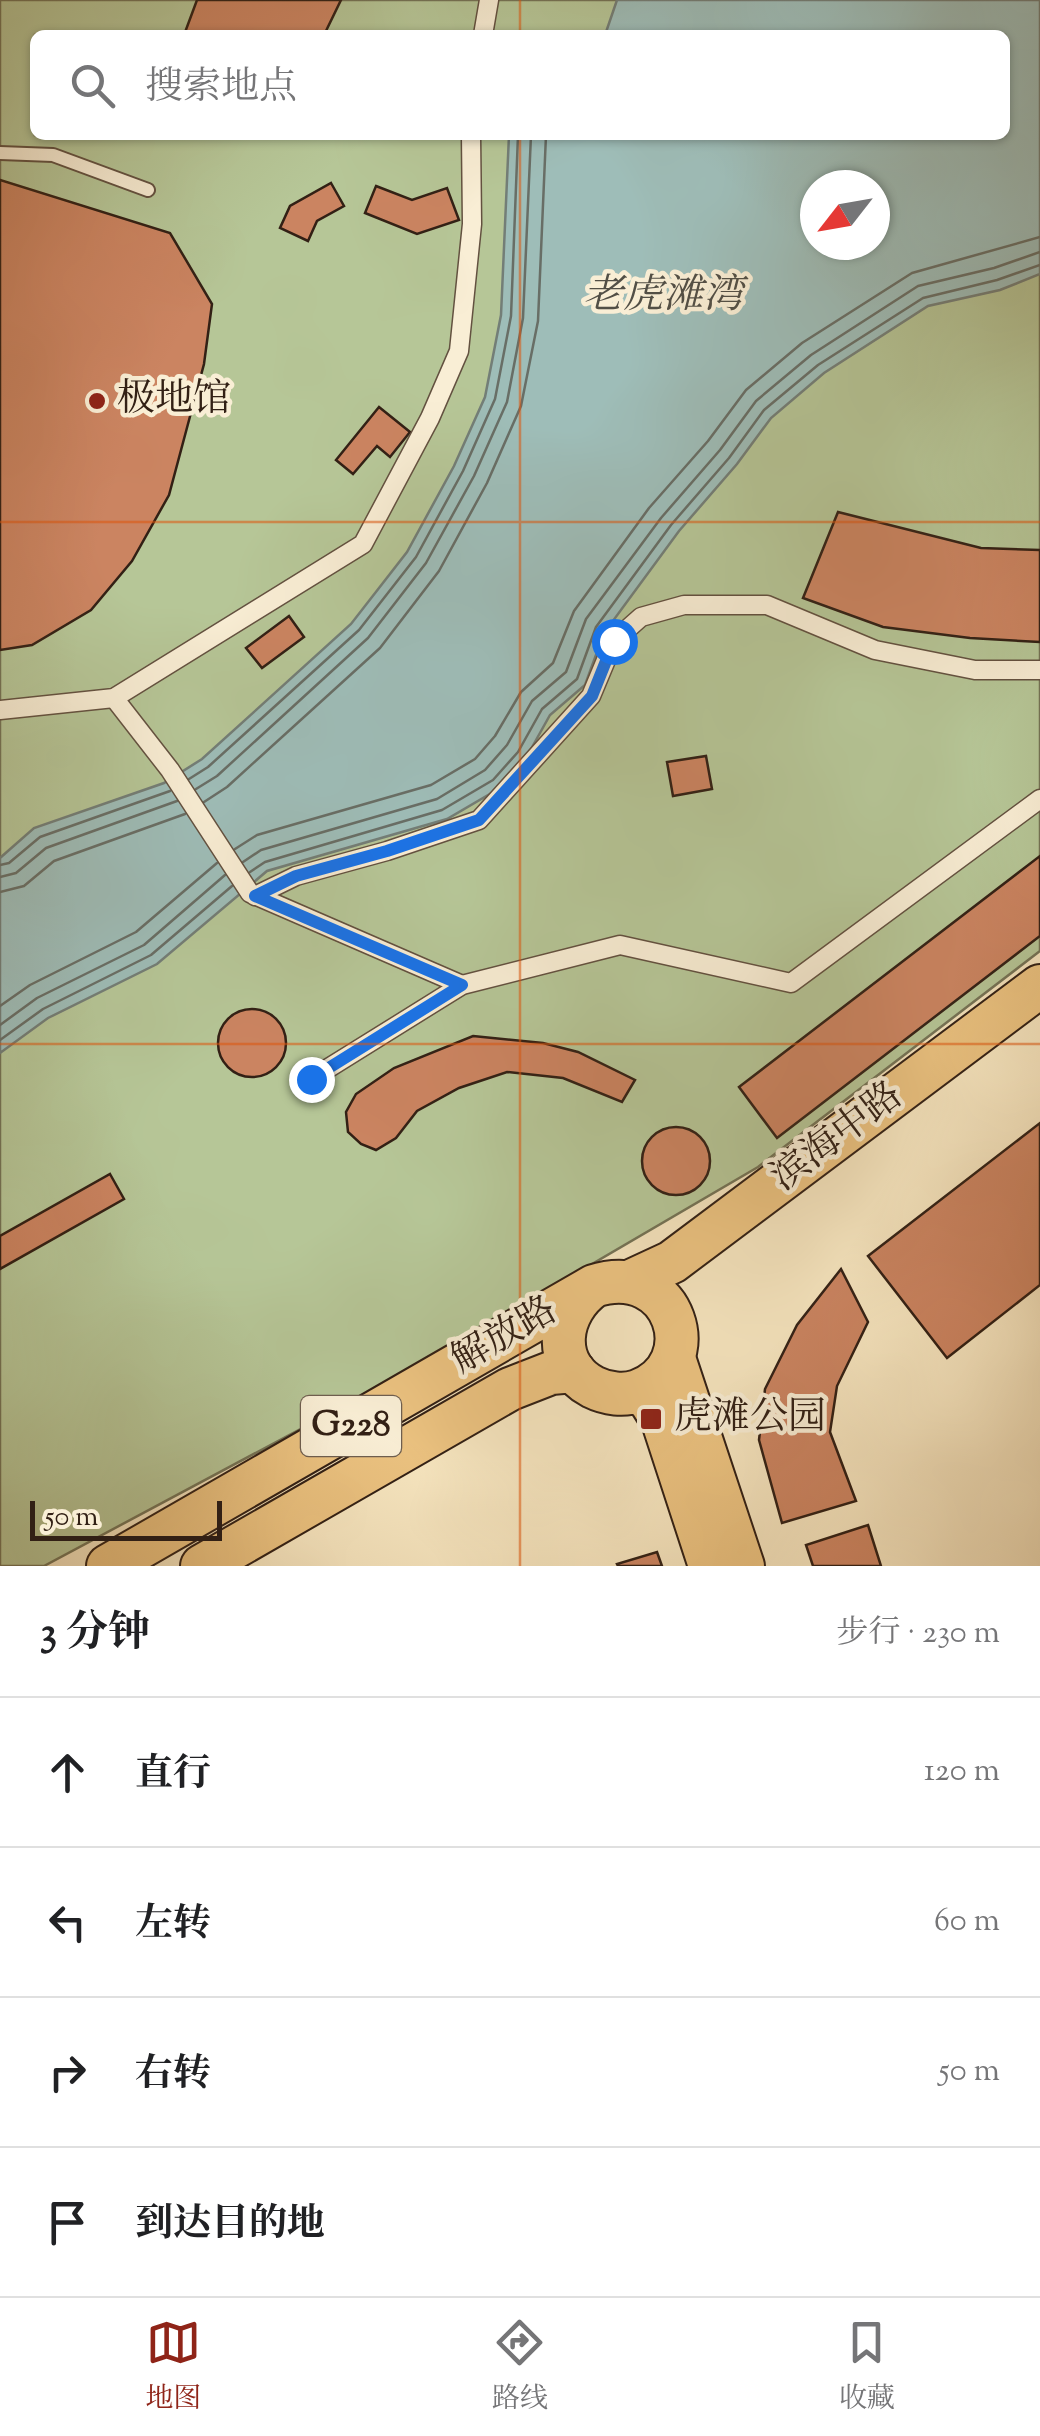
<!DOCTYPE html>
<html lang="zh">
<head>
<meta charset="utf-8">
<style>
  body { margin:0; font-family:"Sorts Mill Goudy","Noto Serif SC",serif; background:#f6f6f6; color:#202124 }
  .compass { position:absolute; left:800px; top:170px; width:90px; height:90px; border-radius:50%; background:#fff; box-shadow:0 2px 8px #0004; rotate:239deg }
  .scale { position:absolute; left:30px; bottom:25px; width:192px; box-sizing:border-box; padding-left:10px; border:5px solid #322015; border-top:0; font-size:28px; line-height:35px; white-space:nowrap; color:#322015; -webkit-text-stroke:8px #f9eed5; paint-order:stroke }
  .stop { position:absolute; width:30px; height:30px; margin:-22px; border:8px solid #1a73e8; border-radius:50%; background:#fff }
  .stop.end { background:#1a73e8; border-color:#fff; box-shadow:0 2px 10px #0008 }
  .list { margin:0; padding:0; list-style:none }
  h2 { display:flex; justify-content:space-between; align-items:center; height:130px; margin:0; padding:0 40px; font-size:42px }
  h2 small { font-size:32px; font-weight:400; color:#757577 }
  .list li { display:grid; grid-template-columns:65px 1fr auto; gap:30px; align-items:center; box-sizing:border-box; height:150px; padding:0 40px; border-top:2px solid #e0e0e0 }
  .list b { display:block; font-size:38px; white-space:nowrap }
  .list em { font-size:32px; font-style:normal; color:#757577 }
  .icon { flex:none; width:55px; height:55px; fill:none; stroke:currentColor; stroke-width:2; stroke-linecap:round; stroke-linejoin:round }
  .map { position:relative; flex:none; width:1040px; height:1566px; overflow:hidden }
  .search { position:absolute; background:#fff; box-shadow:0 2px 8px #0004; left:30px; right:30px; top:30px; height:110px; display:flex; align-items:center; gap:25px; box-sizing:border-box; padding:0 35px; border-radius:15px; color:#757577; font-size:38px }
  .sheet { height:730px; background:#fff }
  nav { display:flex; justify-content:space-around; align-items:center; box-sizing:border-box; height:140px; border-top:2px solid #e0e0e0; background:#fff; font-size:28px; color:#757577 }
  nav a { display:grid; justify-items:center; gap:5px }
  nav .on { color:#8f2418 }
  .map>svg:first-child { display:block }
  .green { fill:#b6c697; stroke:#747356; stroke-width:2.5; fill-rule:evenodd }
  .water { fill:#9ebdb8; stroke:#737e77; stroke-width:2.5; fill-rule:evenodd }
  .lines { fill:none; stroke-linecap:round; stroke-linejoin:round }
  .shore { stroke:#686e66; stroke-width:2.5 }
  .building { fill:#cb8461; stroke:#322015; stroke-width:2.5 }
  .service-casing { stroke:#635140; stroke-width:16 }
  .pedestrian-casing { stroke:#635140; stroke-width:21 }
  .primary-casing { stroke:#322015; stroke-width:44 }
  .trunk-casing { stroke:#322015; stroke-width:46 }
  .service { stroke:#f9eed5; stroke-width:12 }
  .pedestrian { stroke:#f9eed5; stroke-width:18 }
  .primary { stroke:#ebc280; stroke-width:40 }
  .trunk { stroke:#ebc280; stroke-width:42 }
  .route { stroke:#1a73e8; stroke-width:12 }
  .grid { fill:none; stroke:#df560c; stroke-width:2.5; stroke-opacity:0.55 }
  .poi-dot { fill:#8f2418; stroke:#f9eed5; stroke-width:4 }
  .labels { text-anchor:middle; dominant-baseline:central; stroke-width:9; stroke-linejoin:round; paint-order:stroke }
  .shield { fill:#f9eed5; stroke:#6e5e4f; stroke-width:2.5 }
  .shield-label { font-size:35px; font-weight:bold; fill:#322015 }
  .poi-label { font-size:38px; fill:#322015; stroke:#f9eed5; text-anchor:start }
  .street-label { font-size:38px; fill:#322015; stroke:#f9eed5 }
  .water-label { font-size:40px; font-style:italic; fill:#524f46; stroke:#f9eed5 }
</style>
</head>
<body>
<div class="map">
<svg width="1040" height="1566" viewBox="0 0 1040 1566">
  <rect width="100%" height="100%" fill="#f6e5bf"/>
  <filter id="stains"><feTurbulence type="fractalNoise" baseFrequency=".002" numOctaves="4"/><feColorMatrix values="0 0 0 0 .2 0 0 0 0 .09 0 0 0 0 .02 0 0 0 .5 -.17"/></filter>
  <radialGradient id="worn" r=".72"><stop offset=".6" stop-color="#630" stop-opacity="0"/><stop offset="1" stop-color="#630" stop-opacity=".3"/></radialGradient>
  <!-- green -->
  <path class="green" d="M0,0H1040V951L758,1167L409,1371L44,1566H0ZM35,35H1005V135H35ZM815,185H875V245H815Z"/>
  <!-- water -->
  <path class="water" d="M617,0H1040V274L1000,290L928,306L824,373L771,418L737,464L679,531L604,633L585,685L550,715L526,758L500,788L447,819L267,871L157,964L48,1018L0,1053V858L34,828L164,783L202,759L351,624L407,552L454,466L485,397L501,315L509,135H1005V35H605ZM815,185H875V245H815Z"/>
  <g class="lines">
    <!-- shore -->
    <g class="shore">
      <path d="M189,779L208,767L359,630L416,557L463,471L495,399L511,316L518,135"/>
      <path d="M196,789L217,776L368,638L426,563L474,476L507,402L523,318L531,135"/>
      <path d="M204,802L227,787L380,648L439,571L487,483L521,406L538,321L546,135"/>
      <path d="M235,849L257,835L431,785L475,759L495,736L521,692L553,663L574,611L649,508L708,441L746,390L802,343L912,273L1040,237"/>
      <path d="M243,862L261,850L437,799L485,770L507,745L532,701L566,672L586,619L661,518L720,450L756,401L811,355L918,286L994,268L1040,252"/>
      <path d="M0,865L9,863L40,837L170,791"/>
      <path d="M250,872L265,862L442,810L493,780L518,752L542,709L577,679L596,627L671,525L729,458L764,410L818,365L923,298L997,280L1040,265"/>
      <path d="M0,877L16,873L46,848L177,801"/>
      <path d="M0,892L24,886L54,861L185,814"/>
      <path d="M0,1006L30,985L136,932L217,863"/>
      <path d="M0,1025L37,998L144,945L225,875"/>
      <path d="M0,1040L43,1009L151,955L232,886"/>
    </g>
  </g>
  <!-- building -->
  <g class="building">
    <path d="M197,0H341L324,35H184Z"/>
    <path d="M0,180L170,233L212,304L204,364L169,495L132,561L91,610L32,645L0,650Z"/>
    <path d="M331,183L344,206L317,221L308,241L280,228L290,206Z"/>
    <path d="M376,186L412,200L447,188L459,220L417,234L365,213Z"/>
    <path d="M379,407L410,432L390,457L377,446L353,474L336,460Z"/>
    <path d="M838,512L981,548L1040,550V642L970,638L883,627L803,598Z"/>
    <path d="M289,616L304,637L262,668L246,648Z"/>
    <path d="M706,756L712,789L673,796L667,762Z"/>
    <path d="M1040,856V936L777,1138L739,1087Z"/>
    <circle cx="252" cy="1043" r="34"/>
    <path d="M473,1036L543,1043L578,1052L635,1080L622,1102L563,1078L507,1072L459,1088L417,1111L396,1138L376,1150L361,1144L348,1132L346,1112L356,1094L394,1068Z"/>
    <path d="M1040,1123V1285L947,1358L868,1256Z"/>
    <circle cx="676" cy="1161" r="34"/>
    <path d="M110,1174L124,1199L0,1269V1236Z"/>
    <path d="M841,1269L868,1322L837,1386L830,1432L856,1501L782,1523L759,1440L765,1389L797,1325Z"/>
    <path d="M868,1525L881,1566H813L806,1545Z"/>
    <path d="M657,1552L662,1566H618L617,1564Z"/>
  </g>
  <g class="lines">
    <defs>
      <path id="service" d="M0,153L53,155L148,190"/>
      <g id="pedestrian">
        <path d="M483,35L489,0"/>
        <path d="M114,698L170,770L250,893L462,985"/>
        <path d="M0,710L114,698L363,544L430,418L459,351L472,224L471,135"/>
        <path d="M255,896L296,876L387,851L479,820L591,696L614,641L641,617L684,605H767L875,650L975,670H1040"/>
        <path d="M311,1079L462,985L620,945L791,983L1040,799"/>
      </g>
      <g id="primary">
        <path d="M674,1355L744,1566"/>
        <path d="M633,1393L647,1398L662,1422L709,1566"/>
      </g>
      <g id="trunk">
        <path d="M631,1281L672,1262L1040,986"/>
        <path d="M108,1566L594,1286C676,1260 708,1365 638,1391C624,1396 607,1394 593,1387C550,1364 558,1311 594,1286"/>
        <path d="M202,1566L510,1389L551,1373L574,1371"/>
      </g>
    </defs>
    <!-- service casing -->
    <use href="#service" class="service-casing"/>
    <!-- pedestrian casing -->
    <use href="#pedestrian" class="pedestrian-casing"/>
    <!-- primary casing -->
    <use href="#primary" class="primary-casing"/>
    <!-- trunk casing -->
    <use href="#trunk" class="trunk-casing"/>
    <!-- service -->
    <use href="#service" class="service"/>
    <!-- pedestrian -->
    <use href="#pedestrian" class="pedestrian"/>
    <!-- primary -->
    <use href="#primary" class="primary"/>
    <!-- trunk -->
    <use href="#trunk" class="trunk"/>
  </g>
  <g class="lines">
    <!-- route -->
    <path class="route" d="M311,1079L462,985L255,896L296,876L387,851L479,820L592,696L614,641"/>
  </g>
  <!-- grid -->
  <path class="grid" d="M520,0V35M520,135V1566M0,522H1040M0,1044H1040"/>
  <!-- markers -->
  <g class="poi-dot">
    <circle cx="97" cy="401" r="10"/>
    <rect x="639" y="1407" width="24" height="24" rx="5"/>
  </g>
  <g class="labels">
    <!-- shield labels -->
    <rect class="shield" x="301" y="1396" width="100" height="60" rx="8"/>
    <g class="shield-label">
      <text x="351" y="1426">G228</text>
    </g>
    <!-- poi labels -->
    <g class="poi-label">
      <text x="117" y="401">极地馆</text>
      <text x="674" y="1419">虎滩公园</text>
    </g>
    <!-- street labels -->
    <g class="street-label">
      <text transform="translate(838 1138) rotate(-37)">滨海中路</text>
      <text transform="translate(505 1337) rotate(-30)">解放路</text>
    </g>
    <!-- water labels -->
    <g class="water-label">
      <text x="663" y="297">老虎滩湾</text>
    </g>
  </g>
  <rect width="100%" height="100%" filter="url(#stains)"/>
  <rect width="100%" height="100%" fill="url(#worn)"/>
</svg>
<svg class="compass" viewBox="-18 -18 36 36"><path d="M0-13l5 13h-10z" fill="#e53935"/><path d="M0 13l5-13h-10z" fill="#757577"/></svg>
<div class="scale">50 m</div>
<div class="stop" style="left:614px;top:641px"></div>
<div class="stop end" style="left:311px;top:1079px"></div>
<div class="search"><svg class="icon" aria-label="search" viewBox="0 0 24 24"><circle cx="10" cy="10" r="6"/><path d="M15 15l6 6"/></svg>搜索地点</div>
</div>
<section class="sheet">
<h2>3 分钟<small>步行 · 230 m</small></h2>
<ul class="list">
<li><svg class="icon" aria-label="ahead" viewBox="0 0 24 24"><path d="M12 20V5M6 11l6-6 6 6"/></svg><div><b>直行</b></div><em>120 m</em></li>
<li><svg class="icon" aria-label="left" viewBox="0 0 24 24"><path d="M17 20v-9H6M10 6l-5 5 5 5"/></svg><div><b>左转</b></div><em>60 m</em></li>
<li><svg class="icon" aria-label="right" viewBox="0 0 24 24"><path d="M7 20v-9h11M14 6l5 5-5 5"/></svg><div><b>右转</b></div><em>50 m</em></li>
<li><svg class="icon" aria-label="arrive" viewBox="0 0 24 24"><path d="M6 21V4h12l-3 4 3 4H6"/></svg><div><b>到达目的地</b></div></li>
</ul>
</section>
<nav>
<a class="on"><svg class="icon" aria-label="map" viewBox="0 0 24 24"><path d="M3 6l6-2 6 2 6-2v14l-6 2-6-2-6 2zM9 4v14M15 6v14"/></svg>地图</a>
<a><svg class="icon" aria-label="directions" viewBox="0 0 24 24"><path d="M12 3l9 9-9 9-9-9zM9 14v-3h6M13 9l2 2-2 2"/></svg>路线</a>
<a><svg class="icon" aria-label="saved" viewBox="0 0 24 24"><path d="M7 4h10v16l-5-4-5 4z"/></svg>收藏</a>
</nav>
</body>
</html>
